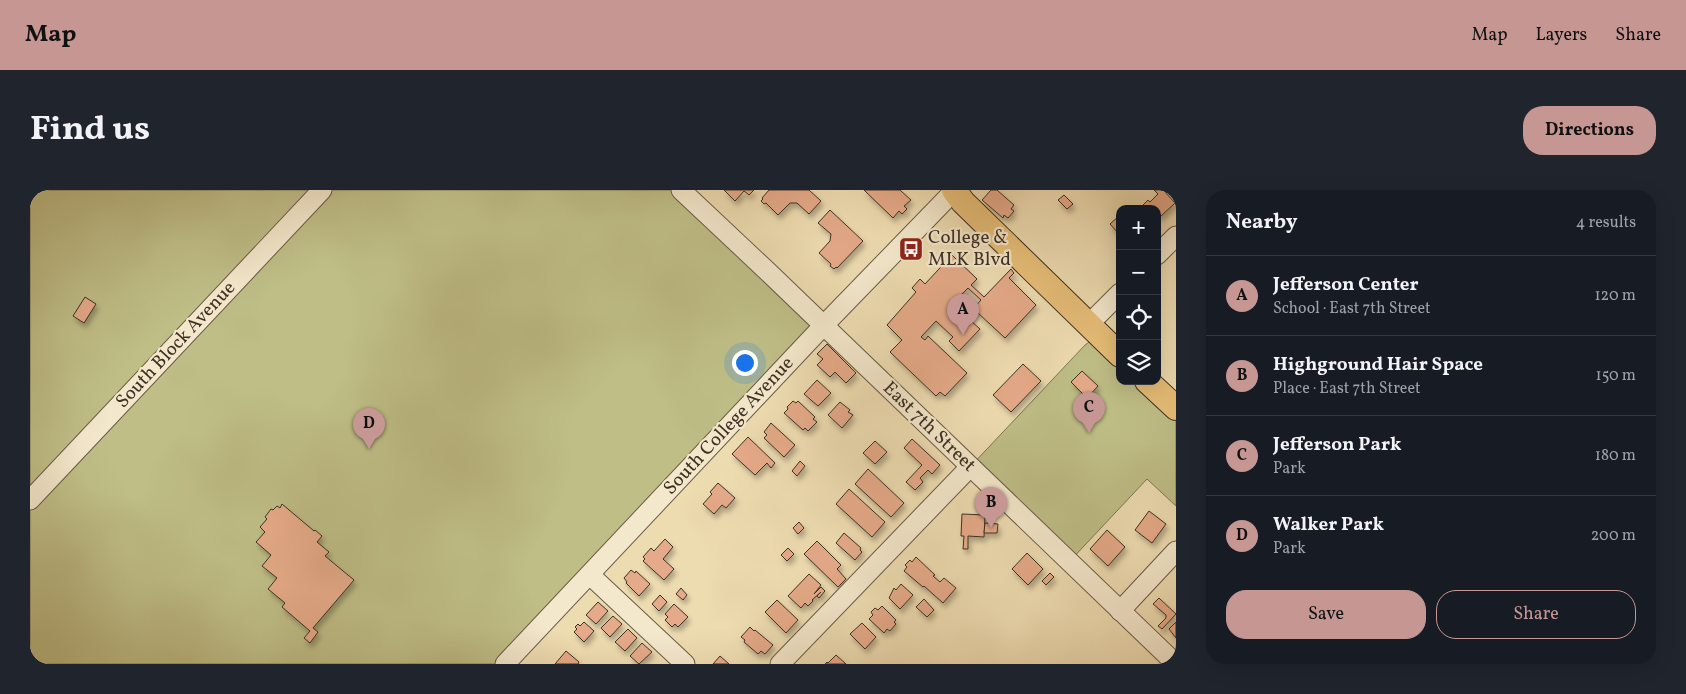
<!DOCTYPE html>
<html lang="en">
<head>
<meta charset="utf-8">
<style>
  body { margin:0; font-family:Vollkorn,serif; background:#20242c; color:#f1f3f6 }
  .controls { position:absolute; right:15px; top:15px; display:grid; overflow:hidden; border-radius:10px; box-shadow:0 5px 20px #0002 }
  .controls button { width:45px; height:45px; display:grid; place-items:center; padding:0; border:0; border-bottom:1px solid #363941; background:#171b24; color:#f1f3f6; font:25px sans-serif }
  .you { position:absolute; left:714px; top:172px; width:18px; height:18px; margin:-12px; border:4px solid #fff; border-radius:50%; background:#1a73e8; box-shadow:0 0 0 8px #1a73e833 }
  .badge { display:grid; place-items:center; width:32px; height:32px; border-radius:50%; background:#c59692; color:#111; font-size:16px; font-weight:700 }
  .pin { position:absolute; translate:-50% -41px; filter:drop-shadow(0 1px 2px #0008) }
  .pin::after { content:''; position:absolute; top:26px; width:18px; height:15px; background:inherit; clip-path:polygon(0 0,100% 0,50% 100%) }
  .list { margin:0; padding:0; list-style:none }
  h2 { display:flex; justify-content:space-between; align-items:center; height:65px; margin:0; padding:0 20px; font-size:21px }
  h2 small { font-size:16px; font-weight:400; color:#9ea1a6 }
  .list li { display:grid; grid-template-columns:32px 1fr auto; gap:15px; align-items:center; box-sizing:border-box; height:80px; padding:0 20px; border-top:1px solid #363941 }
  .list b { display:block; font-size:19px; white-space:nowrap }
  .list p { margin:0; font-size:16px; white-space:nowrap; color:#9ea1a6 }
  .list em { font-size:16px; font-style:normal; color:#9ea1a6 }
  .actions { display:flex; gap:10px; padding:15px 20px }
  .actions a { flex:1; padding:11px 0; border:1px solid #c59692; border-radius:20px; text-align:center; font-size:18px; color:#c59692 }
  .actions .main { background:#c59692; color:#111 }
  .icon { flex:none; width:28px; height:28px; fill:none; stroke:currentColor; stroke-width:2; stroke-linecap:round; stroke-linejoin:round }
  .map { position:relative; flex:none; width:1146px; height:474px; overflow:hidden; border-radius:20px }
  header { display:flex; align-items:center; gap:30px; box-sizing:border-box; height:70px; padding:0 25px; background:#c59692; color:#111 }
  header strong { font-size:24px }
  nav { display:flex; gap:28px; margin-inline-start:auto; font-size:18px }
  .intro { display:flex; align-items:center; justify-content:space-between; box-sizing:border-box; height:120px; padding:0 30px }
  h1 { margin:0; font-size:35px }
  .button { padding:12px 22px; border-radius:20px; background:#c59692; color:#111; font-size:18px; font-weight:700 }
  main { display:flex; gap:30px; padding:0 30px }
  aside { flex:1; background:#171b24; border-radius:20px; box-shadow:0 5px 20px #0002 }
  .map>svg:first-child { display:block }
  .green { fill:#bfbe87; stroke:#7e7755 }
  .building { fill:#e5aa89; stroke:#3e3023; fill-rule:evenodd; filter:url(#shadow) }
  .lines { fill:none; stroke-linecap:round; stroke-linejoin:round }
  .minor-casing { stroke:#6a5b46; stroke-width:21 }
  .major-casing { stroke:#3e3023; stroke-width:26 }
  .minor { stroke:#f4e8cc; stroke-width:19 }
  .major { stroke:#e7be78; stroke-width:24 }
  .labels { text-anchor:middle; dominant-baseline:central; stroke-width:4.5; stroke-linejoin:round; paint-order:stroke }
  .poi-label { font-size:19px; fill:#3e3023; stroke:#f4e8cc; text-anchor:start }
  .street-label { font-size:19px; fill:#3e3023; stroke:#f4e8cc }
</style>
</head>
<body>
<header>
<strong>Map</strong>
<nav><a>Map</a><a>Layers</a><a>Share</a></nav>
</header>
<div class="intro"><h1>Find us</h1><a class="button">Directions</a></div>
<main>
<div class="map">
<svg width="1146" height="474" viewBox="0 0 1146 474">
  <defs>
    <filter id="shadow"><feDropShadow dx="2.5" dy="4.5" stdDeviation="2.5" flood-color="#0004"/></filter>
  </defs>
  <rect width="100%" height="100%" fill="#eedcb1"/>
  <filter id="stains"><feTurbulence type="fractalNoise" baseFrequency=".004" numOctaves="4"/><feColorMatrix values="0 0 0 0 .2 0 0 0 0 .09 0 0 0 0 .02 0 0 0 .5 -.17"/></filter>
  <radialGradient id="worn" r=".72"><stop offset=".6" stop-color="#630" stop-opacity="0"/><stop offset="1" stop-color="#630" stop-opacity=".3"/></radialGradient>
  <!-- green -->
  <g class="green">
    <path d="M0,0H651L794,135L475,474H0Z"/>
    <path d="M1069,145L1090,165V191H1117L1146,218V316L1117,289L1039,372L940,277L1055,155Z"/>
  </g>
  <!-- building -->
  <g class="building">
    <path d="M694,0H724L719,5L714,1L705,11Z"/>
    <path d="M739,0H779L791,11L779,24L767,13H760L748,25L736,13L734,14L731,11L733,9L732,8Z"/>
    <path d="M834,0H870L881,10L874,16L877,19L872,24L869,21L863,28Z"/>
    <path d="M961,0H967L984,15L981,19L984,21L978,28L974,25L973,28L952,10Z"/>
    <path d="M1124,0H1136L1135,2L1145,13L1130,27L1129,25L1127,26V19H1114L1112,16L1118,10L1120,12L1128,4Z"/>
    <path d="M1034,5L1043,14L1037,19L1028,10Z"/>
    <path d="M800,20L833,51L807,78L806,77L804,79L800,76L801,74L789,63L800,51L801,44L788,33Z"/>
    <path d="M1090,25V45L1080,34Z"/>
    <path d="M922,65L947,89L941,95L954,107L981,79L984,83L979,88L1006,115L975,148L947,122L940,128L941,131L950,139L929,161L919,151L923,147L906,131L891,147L895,150L898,146L937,183L915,206L910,202L906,206L860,162L872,150L857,135L886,102L882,98L890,89L895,94ZM938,98L951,110L937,125L938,122L934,119L932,121L923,113Z"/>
    <path d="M55,107L66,114L54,133L43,126Z"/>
    <path d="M797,154L826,183L816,193L805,182L800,187L787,175L793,169L787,164Z"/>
    <path d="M993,174L1011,191L981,222L963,205Z"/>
    <path d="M1052,181L1068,196L1057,208L1041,192Z"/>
    <path d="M787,190L801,203L788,216L774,204Z"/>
    <path d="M763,211L766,213L768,211L785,227L783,229L787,232L778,241L775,238L773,240L754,223L758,219L757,217Z"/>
    <path d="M810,212L820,220L818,222L823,225L812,238L798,225Z"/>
    <path d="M741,233L765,255L754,267L734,248L737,245L734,242Z"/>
    <path d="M718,247L745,273L741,278L737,273L725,285L702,264Z"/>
    <path d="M882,249L910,275L902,284L898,280L890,288L893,292L885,300L876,292L892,275L874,258Z"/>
    <path d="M845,251L857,262L845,274L833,263Z"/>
    <path d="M770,271L775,276L767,286L762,281Z"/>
    <path d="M838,279L874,313L861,327L825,294Z"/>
    <path d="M688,293L705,308L696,318L692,315L684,324L673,314L682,304L680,302Z"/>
    <path d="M819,299L855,332L842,347L806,314Z"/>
    <path d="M252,314L284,341L285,340L292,346L287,352L299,362L295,366L324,390L283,438L288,442L280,453L274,448L280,441L252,417L255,413L238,399L247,388L232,376L241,365L226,352L235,342L230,337L237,329L235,327L241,319L243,320L247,316L250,318Z"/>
    <path d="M1119,321L1136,334L1122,353L1105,340Z"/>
    <path d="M932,324L955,325L954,347L938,346V359H933L934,346H931Z"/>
    <path d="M769,332L774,338L768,344L763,338Z"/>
    <path d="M955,333L968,334L967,343H954Z"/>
    <path d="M1077,340L1095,357L1078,376L1060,359Z"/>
    <path d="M814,343L831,358L830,360L832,362L825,370L806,353Z"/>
    <path d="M635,349L643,357L633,369L644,379L634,390L613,371L615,369L613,367L621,358L624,361Z"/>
    <path d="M787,351L811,375L807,379L816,389L808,397L774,364Z"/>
    <path d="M758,358L764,364L757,371L751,365Z"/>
    <path d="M997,363L1013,379L998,395L982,379Z"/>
    <path d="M886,367L905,385L903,386L910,392L914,388L926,398L913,413L894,396L893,397L874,381L877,377L875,375L880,370L882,372Z"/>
    <path d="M601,380L605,383L606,381L620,394L609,406L596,393L597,392L594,388Z"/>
    <path d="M1020,383L1024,387L1016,395L1012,391Z"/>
    <path d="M779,384L791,395L784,404L791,397L795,401L789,408L787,406L791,402L782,410L783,411L778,416L775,413L771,418L758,406Z"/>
    <path d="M871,394L883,405L870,419L859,408L864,398L866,400Z"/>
    <path d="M651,398L657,405L653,410L646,404Z"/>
    <path d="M630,405L637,412L629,421L622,414Z"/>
    <path d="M1129,408L1146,424L1132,439L1128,436L1136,428V425L1123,414Z"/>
    <path d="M894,409L904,420L897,427L886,417Z"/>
    <path d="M747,410L768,430L756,443L735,422Z"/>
    <path d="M568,412L578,421L566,434L556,425Z"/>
    <path d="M644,414L658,427L648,437L645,434L642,437L635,430L638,427L635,424Z"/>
    <path d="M852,416L866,430L864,432L866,434L860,441L857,439L854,443L839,429L843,425L841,422L845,418L848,420Z"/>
    <path d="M583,426L592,434L580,447L571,438Z"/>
    <path d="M554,432L564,441L554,452L544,442L547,439L545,437L548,434L550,436Z"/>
    <path d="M1146,432V448L1139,439Z"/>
    <path d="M832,433L846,447L835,459L820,444Z"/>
    <path d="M720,437L724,441L725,440L743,455L735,464L731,461L728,464L714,452L715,450L711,447Z"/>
    <path d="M598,439L607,448L595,461L585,452Z"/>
    <path d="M612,453L622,462L609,474L600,466Z"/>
    <path d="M536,461L549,472L548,474H525Z"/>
    <path d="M806,465L816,474H795L797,472L798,473Z"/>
    <path d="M690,466L699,474H683Z"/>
  </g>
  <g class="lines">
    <defs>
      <g id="minor">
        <path d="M651,0L735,79L1146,474"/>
        <path d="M1127,65L1146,46"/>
        <path d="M1058,135L1090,103"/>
        <path d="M0,310L292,0"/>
        <path d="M560,385L655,474"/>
        <path d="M1090,421L1146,361"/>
        <path d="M475,474L794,135L925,0"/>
        <path d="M750,474L940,277"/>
      </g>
      <g id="major">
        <path d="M924,0L933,12L1090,165"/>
        <path d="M1117,191L1146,218"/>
      </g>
    </defs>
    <!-- minor casing -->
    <use href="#minor" class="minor-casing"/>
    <!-- major casing -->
    <use href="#major" class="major-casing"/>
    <!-- minor -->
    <use href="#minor" class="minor"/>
    <!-- major -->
    <use href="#major" class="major"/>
  </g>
  <!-- icons -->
  <defs>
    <symbol id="bus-square" viewBox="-11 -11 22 22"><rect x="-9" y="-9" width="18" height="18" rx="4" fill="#8f2418" stroke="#f4e8cc"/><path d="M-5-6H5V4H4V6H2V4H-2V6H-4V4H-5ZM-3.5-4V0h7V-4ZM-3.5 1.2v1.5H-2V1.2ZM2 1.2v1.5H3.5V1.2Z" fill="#fff"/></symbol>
  </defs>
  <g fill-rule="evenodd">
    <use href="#bus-square" x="867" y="45" width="28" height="28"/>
  </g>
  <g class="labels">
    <!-- poi labels -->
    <g class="poi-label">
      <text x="898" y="48">College &amp;<tspan x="898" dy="22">MLK Blvd</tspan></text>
    </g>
    <!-- street labels -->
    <g class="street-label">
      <text transform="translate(146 155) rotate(-47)">South Block Avenue</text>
      <text transform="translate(699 236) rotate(-47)">South College Avenue</text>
      <text transform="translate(899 237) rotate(44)">East 7th Street</text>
    </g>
  </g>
  <rect width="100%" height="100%" filter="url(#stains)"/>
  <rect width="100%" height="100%" fill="url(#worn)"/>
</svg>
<div class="controls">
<button>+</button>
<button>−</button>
<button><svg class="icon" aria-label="locate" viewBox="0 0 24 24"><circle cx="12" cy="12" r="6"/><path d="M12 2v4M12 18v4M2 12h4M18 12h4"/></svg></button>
<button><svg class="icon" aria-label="layers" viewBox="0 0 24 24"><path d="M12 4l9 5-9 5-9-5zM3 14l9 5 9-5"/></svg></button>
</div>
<div class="you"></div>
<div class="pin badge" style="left:933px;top:145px">A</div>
<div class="pin badge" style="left:961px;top:338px">B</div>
<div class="pin badge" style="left:1059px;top:243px">C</div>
<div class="pin badge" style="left:339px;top:259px">D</div>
</div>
<aside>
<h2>Nearby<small>4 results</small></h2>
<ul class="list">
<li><span class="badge">A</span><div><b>Jefferson Center</b><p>School · East 7th Street</p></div><em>120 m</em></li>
<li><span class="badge">B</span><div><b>Highground Hair Space</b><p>Place · East 7th Street</p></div><em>150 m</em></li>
<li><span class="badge">C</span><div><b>Jefferson Park</b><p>Park</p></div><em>180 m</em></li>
<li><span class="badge">D</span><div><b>Walker Park</b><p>Park</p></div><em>200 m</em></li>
</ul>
<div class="actions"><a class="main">Save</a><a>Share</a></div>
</aside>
</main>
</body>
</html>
